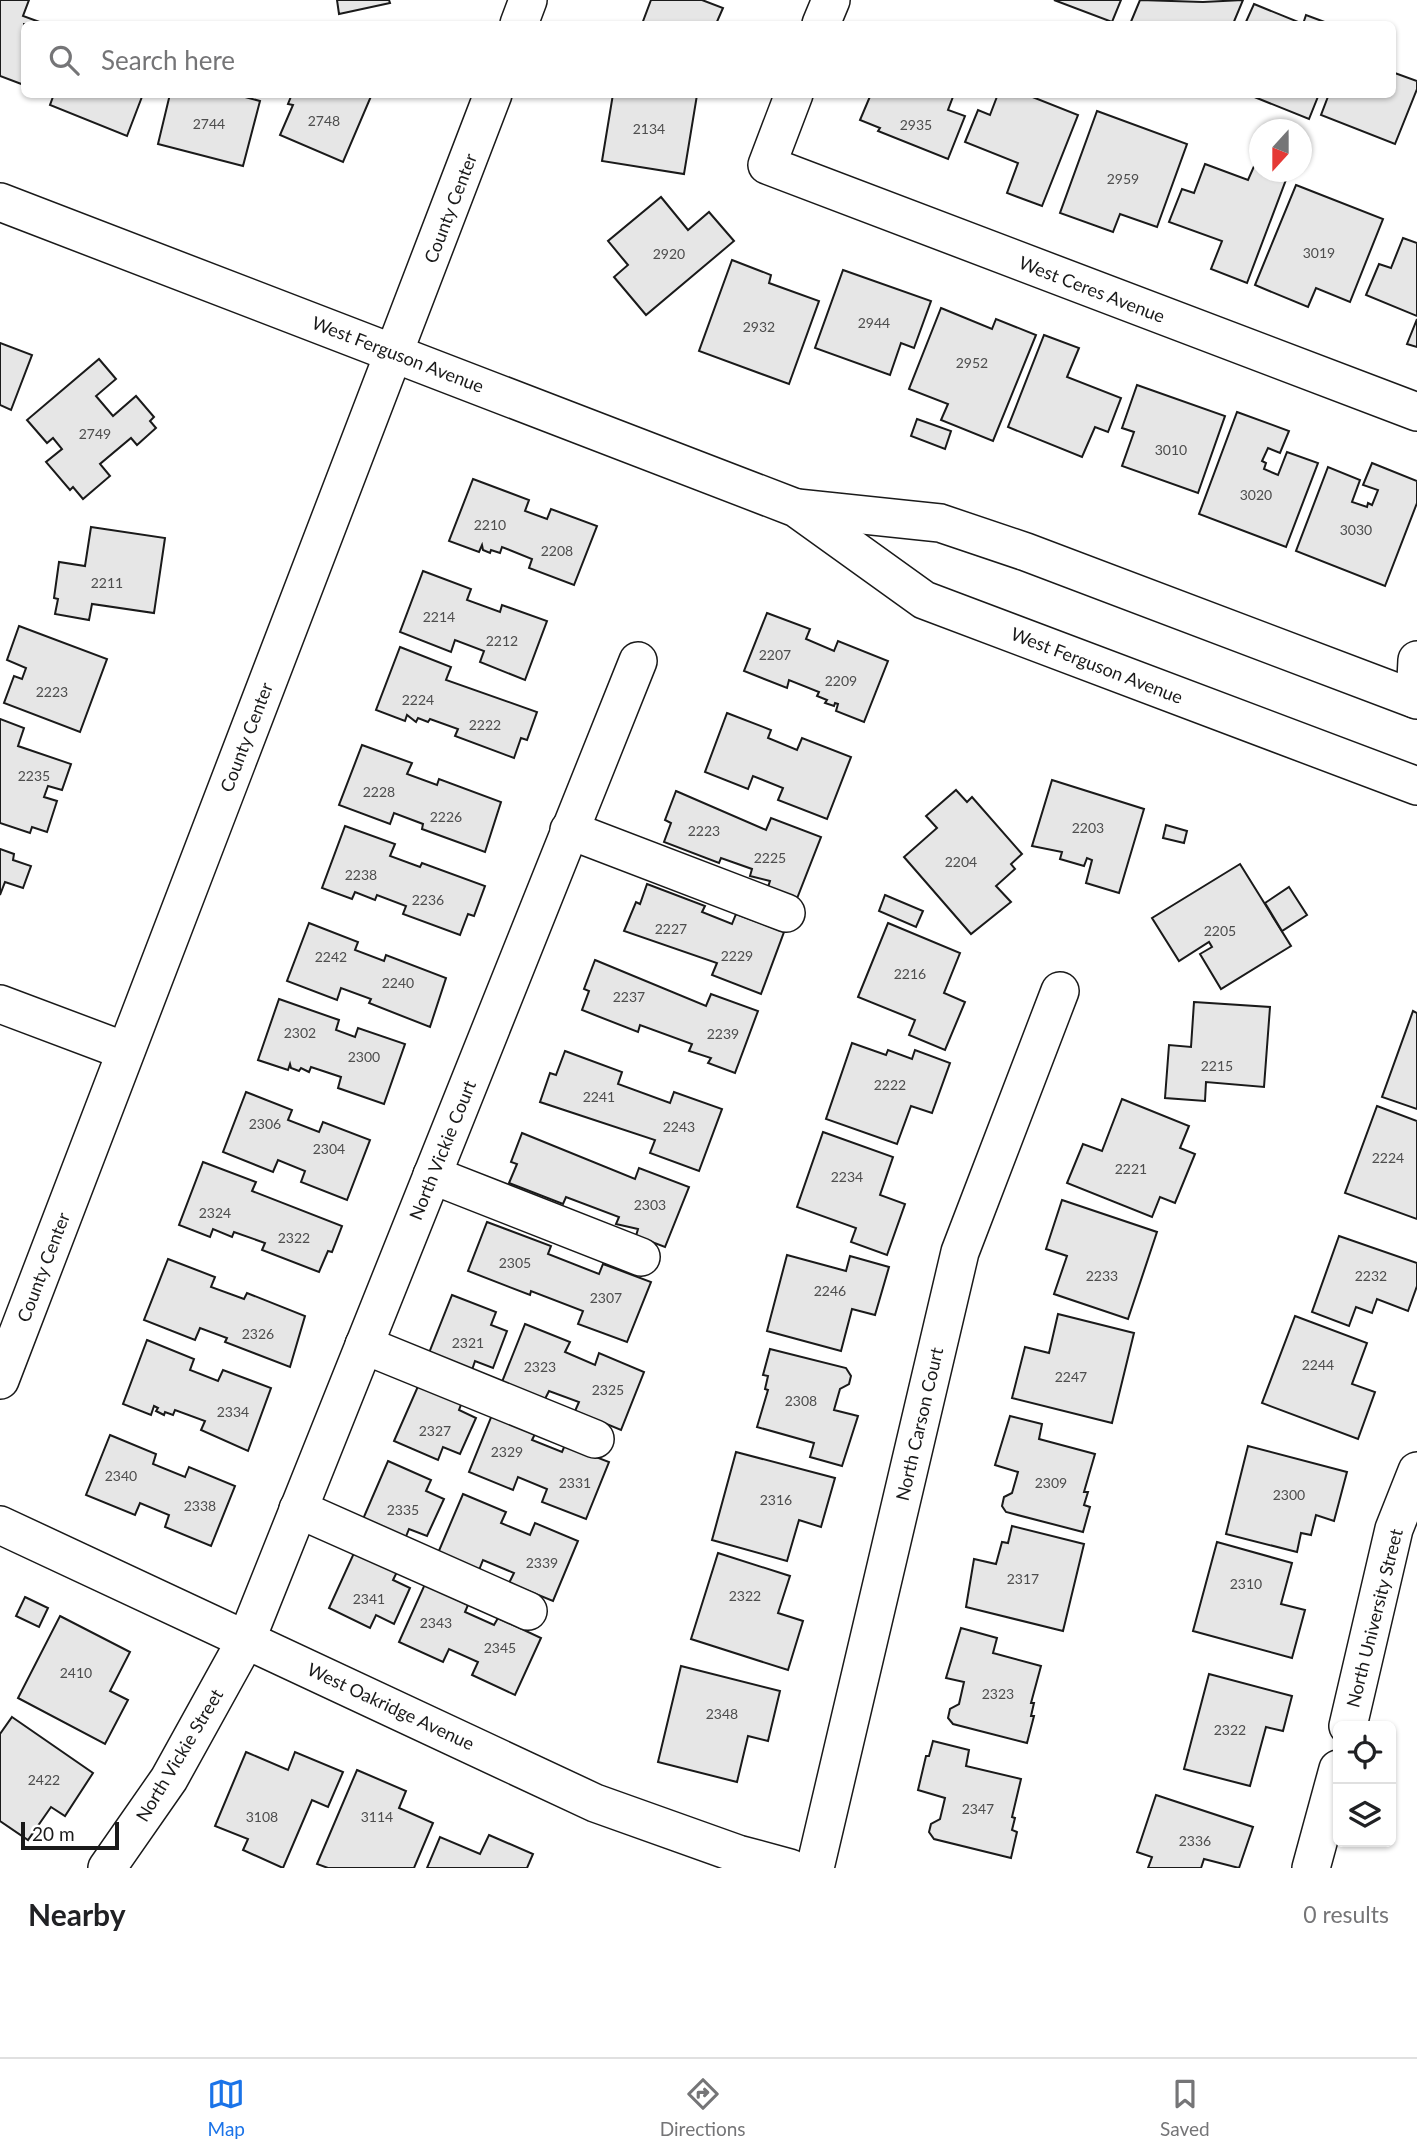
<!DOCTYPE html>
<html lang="en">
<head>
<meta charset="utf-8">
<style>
  body { margin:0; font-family:Lato,sans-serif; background:#f2f2f2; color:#202124 }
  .controls { position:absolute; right:21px; bottom:21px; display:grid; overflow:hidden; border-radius:10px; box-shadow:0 2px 5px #0004 }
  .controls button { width:63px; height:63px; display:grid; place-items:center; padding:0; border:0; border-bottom:2px solid #e0e0e0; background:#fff; color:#202124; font:35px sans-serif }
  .compass { position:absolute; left:1249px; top:119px; width:63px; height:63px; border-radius:50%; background:#fff; box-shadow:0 2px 5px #0004; rotate:201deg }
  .scale { position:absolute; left:21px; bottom:18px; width:98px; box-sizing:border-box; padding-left:7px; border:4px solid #1a1a1a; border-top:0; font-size:19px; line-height:24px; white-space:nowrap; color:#1a1a1a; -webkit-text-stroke:5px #fff; paint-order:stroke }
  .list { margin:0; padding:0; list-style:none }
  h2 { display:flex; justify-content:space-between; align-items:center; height:91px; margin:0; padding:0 28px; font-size:30px }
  h2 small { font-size:23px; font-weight:400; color:#757577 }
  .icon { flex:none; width:38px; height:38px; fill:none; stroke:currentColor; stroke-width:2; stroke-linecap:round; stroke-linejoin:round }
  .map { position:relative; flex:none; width:1417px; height:1868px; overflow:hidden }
  .search { position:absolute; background:#fff; box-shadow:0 2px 5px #0004; left:21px; right:21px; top:21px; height:77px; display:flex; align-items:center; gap:18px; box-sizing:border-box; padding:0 24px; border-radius:10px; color:#757577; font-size:26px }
  .sheet { height:189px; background:#fff }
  nav { display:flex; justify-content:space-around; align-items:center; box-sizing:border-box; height:98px; border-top:2px solid #e0e0e0; background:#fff; font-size:19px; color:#757577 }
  nav a { display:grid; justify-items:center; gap:4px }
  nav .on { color:#1a73e8 }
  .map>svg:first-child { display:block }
  .building { fill:#e6e6e6; stroke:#1a1a1a; stroke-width:2 }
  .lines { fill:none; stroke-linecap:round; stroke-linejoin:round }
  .minor-casing { stroke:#1a1a1a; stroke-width:40 }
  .minor { stroke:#fff; stroke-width:37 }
  .labels { text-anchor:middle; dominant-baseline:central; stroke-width:5; stroke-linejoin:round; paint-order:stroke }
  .number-label { font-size:14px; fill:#4d4d4d }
  .street-label { font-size:18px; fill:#1a1a1a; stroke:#fff }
</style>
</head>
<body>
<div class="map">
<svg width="1417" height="1868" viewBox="0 0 1417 1868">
  <rect width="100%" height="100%" fill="#fff"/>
  <!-- building -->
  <g class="building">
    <path d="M0,0H29L23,16L45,24H24V85L0,76Z"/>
    <path d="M337,0H389L390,3L339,14Z"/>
    <path d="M651,0H702L723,8L716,24H642Z"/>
    <path d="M1054,0H1121L1112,22Z"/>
    <path d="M1140,0L1203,2L1243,0L1233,24H1130Z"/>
    <path d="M1254,4L1303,24L1306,15L1330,24H1245Z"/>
    <path d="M1392,72L1417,81V89L1395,144L1321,115L1329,94H1392Z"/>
    <path d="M54,94H143L127,136L50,105Z"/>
    <path d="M170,94H234L260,101L243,166L158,144Z"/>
    <path d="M292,94H372L343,162L280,135L293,105L288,104Z"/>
    <path d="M613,94L697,95L684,174L602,161Z"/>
    <path d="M871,94H954L948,110L965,116L948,159L878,131L880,128L860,120Z"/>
    <path d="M998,94H1025L1078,115L1042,206L1007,193L1018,163L965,142L978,110L990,115Z"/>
    <path d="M1247,94H1319L1309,119Z"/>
    <path d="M1097,111L1187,144L1157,227L1120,214L1113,232L1060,213Z"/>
    <path d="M1205,164L1248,180L1255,164L1260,166V172H1273L1287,177L1247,283L1211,269L1222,241L1169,222L1182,189L1194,193Z"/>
    <path d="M1296,185L1383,219L1350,302L1316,288L1308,307L1255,285Z"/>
    <path d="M661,197L688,230L709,212L734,241L646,315L614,277L628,265L608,241Z"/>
    <path d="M1403,238L1417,243V316L1366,295L1379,264L1391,268Z"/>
    <path d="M732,260L771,275L769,283L819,301L789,384L699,351Z"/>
    <path d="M843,270L931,301L914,348L901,343L890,375L815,348Z"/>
    <path d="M941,308L992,329L996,319L1036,335L993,441L941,420L948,404L909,389Z"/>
    <path d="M1417,319V347L1407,344Z"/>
    <path d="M1044,335L1079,348L1067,377L1121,398L1108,432L1095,427L1082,457L1008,427Z"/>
    <path d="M0,343L32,355L11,410L0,405Z"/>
    <path d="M99,359L116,379L96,396L113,416L136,396L154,417L150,421L156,428L137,445L131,438L100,464L110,476L83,499L73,487L70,490L46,462L62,449L53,438L47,443L27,420Z"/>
    <path d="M1137,385L1225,416L1198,493L1122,466L1134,432L1122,428Z"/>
    <path d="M1237,412L1289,431L1280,453L1268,448L1262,461L1266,463L1264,469L1278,475L1287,452L1318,463L1286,547L1199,514Z"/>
    <path d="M917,419L951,431L945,449L911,436Z"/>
    <path d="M1372,463L1417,481V503L1385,586L1296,551L1328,467L1360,480L1352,502L1367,507L1368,503L1372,505L1378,490L1363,485Z"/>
    <path d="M473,479L529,500L525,511L547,519L551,509L597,526L574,585L529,568L532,559L502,547L500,553L491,550L490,553L483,550L482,545L479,552L449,541Z"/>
    <path d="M91,527L165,538L154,613L92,604L89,620L55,614L58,599L54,598L59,562L85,566Z"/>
    <path d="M423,571L471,589L467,600L500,612L502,605L547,621L525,680L480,662L484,651L455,640L451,652L400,632Z"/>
    <path d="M767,613L810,629L806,639L834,651L838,641L888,661L864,722L836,711L838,704L835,703L834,706L825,703L827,700L817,696L819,692L789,680L787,688L744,671Z"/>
    <path d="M19,626L107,659L80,732L4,703L14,676L22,679L26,668L7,660Z"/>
    <path d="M400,647L451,667L446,680L537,712L527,740L521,738L514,758L455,736L458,729L430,719L428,722L418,718L416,722L407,715L405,721L376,710Z"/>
    <path d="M727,713L771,730L768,738L797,750L802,738L851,757L827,819L778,800L783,788L753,776L748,789L705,772Z"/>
    <path d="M0,719L24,728L18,746L71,764L62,790L48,786L44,797L57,801L47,832L32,827L30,833L0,823Z"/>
    <path d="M362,745L412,763L407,774L437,785L439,779L501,802L485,852L422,829L423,824L394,813L390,824L339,805Z"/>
    <path d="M1052,780L1144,809L1119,893L1086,883L1092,860L1087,858L1084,866L1060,859L1062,852L1032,846Z"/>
    <path d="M956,790L967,802L972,797L1022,854L1011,864L1015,869L996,886L1011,902L971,934L904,857L937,828L926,816Z"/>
    <path d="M676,791L766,830L771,818L821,837L796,901L767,890L770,881L750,876L752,869L721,858L719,863L664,842L671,823L665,820Z"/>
    <path d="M1166,825L1187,831L1184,843L1163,838Z"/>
    <path d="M345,826L395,844L390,856L420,867L422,863L485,886L474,916L468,914L460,935L403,914L406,906L377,895L375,900L355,892L352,899L322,888Z"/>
    <path d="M0,849L14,854L13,860L31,866L23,888L5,882L0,895Z"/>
    <path d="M1240,864L1291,946L1221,989L1200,954L1212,947L1209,942L1179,961L1152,918Z"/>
    <path d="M647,884L705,906L702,912L732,924L736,914L784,932L761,994L712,975L717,963L624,931L636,902L640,904Z"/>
    <path d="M1289,887L1307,915L1282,931L1265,903Z"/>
    <path d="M885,895L923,911L916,927L879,911Z"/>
    <path d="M309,923L358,942L355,950L384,961L386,955L446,978L430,1027L369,1003L371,999L341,988L337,1000L287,981Z"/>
    <path d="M888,923L960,953L944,993L965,1002L945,1050L909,1035L915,1020L858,997Z"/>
    <path d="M595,960L706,1006L711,994L758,1011L735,1073L708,1063L711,1058L689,1051L692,1044L640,1025L638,1032L582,1010L589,991L584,989Z"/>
    <path d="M279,999L339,1020L336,1030L355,1037L358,1028L405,1044L384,1104L338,1088L341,1077L311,1067L309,1072L301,1068L299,1071L291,1068L290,1064L288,1070L258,1060Z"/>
    <path d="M1194,1002L1270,1007L1264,1087L1206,1082L1205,1101L1165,1098L1169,1045L1191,1047Z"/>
    <path d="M1413,1011L1417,1013V1109L1382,1097Z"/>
    <path d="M852,1043L886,1055L888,1050L912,1059L915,1050L950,1063L932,1113L911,1106L897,1144L826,1119Z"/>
    <path d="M565,1051L622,1072L618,1084L670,1103L674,1092L722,1109L699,1171L650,1153L655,1140L540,1102L550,1073L556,1075Z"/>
    <path d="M246,1092L292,1110L288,1120L319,1132L323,1122L370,1140L347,1200L301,1182L305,1171L278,1160L273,1172L223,1152Z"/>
    <path d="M1122,1099L1189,1126L1180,1148L1195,1154L1175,1203L1160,1197L1152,1217L1067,1183L1083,1144L1102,1151Z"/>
    <path d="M1377,1106L1417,1121V1219L1345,1193Z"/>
    <path d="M823,1132L893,1157L880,1195L905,1204L887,1255L851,1242L856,1228L797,1207Z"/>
    <path d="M522,1133L635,1179L639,1168L689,1187L665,1247L636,1236L638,1229L616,1224L619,1217L566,1197L563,1204L509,1183L517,1164L511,1162Z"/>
    <path d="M203,1162L256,1182L252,1191L342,1226L332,1252L328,1251L319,1272L262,1250L265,1243L234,1232L232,1237L213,1229L210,1237L179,1225Z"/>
    <path d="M1062,1200L1157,1232L1128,1319L1054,1294L1067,1256L1046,1249Z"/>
    <path d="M487,1222L551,1246L548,1254L599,1274L603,1264L651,1282L627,1342L578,1324L583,1311L531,1291L530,1295L468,1271Z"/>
    <path d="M1339,1236L1417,1263V1286L1408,1311L1377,1299L1372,1313L1356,1307L1349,1326L1312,1312Z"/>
    <path d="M787,1255L846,1271L850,1256L889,1267L875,1315L852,1309L841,1351L767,1331Z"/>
    <path d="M168,1259L215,1277L211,1287L244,1299L247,1293L305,1316L290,1367L225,1342L227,1338L200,1328L195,1340L144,1320Z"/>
    <path d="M452,1295L496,1312L491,1325L507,1331L493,1368L475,1361L472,1370L429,1353Z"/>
    <path d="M1058,1314L1134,1333L1112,1423L1012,1398L1025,1347L1049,1353Z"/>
    <path d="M1295,1316L1367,1343L1352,1384L1375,1392L1358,1439L1262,1403Z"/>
    <path d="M525,1324L570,1342L565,1352L595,1365L599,1353L644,1372L621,1430L575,1411L579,1402L549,1391L545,1399L502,1382Z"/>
    <path d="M147,1340L194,1359L190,1370L218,1381L223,1370L271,1388L248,1451L201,1430L205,1421L175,1410L173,1415L165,1412L164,1415L156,1411L158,1408L154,1406L151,1415L123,1404Z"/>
    <path d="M770,1349L846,1368L851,1376L849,1384L840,1389L834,1410L858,1416L842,1466L810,1457L814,1443L757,1427L768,1390L765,1389L768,1376L763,1375Z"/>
    <path d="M419,1384L462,1402L459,1410L476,1418L460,1454L443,1447L438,1460L394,1441Z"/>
    <path d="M492,1415L536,1432L532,1440L562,1452L565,1445L609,1462L586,1519L542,1502L547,1489L518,1477L513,1490L469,1472Z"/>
    <path d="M1010,1416L1042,1424L1039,1439L1095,1454L1084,1492H1088L1084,1505L1090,1507L1083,1532L1006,1512L1002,1506L1004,1497L1012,1493L1018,1472L995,1465Z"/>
    <path d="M110,1435L156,1454L153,1464L185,1477L189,1467L235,1486L211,1546L165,1527L169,1515L140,1503L135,1515L86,1495Z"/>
    <path d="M1248,1446L1347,1472L1334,1521L1316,1515L1311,1535L1301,1533L1297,1552L1226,1534Z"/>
    <path d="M736,1452L835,1478L821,1527L799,1520L787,1561L712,1540Z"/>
    <path d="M388,1461L431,1480L426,1491L444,1499L427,1536L409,1529L405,1539L363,1519Z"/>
    <path d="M463,1494L506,1512L501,1523L530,1535L535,1523L578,1541L553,1601L509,1583L514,1573L483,1560L479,1570L438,1553Z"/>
    <path d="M1012,1526L1084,1544L1063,1631L966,1607L974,1559L996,1564L1002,1542L1008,1543Z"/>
    <path d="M1217,1542L1292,1563L1281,1604L1305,1610L1292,1658L1193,1631Z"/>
    <path d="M354,1553L397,1572L393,1580L410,1588L394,1624L376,1615L370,1628L329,1608Z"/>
    <path d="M718,1553L790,1576L778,1613L803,1621L788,1670L691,1639Z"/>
    <path d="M425,1584L468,1605L465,1612L494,1625L498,1618L541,1638L515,1695L472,1675L478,1662L449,1649L443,1662L399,1642Z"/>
    <path d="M25,1597L48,1608L39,1627L16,1616Z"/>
    <path d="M60,1616L130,1652L110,1691L128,1700L105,1744L18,1698Z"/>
    <path d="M961,1628L997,1638L993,1653L1041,1666L1031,1703H1034L1031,1716H1034L1027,1743L953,1724L948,1718L950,1709L959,1704L964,1682L946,1678Z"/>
    <path d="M681,1666L780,1691L768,1741L748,1736L737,1782L658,1762Z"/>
    <path d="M1209,1674L1292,1696L1283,1731L1266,1727L1250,1786L1184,1769Z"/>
    <path d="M12,1717L93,1773L65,1816L51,1807L28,1840L0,1821V1734Z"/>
    <path d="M933,1741L969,1750L966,1766L1021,1779L1012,1817L1015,1818L1012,1830L1017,1832L1011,1858L934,1839L929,1832L931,1824L940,1819L945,1798L918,1790L926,1756H929Z"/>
    <path d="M246,1752L288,1770L295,1752L343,1772L328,1807L312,1800L283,1868L243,1850L248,1839L215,1826Z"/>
    <path d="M357,1770L406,1791L399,1808L433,1823L414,1868H328L317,1864Z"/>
    <path d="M1156,1795L1253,1827L1239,1868L1204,1859L1201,1868H1148L1152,1857L1137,1852Z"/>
    <path d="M489,1835L533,1854L527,1868H427L440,1837L480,1854Z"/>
  </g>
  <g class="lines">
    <defs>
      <g id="minor">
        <path d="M519,24L528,0"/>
        <path d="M821,24L831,0"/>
        <path d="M794,94L767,165L1417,412"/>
        <path d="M0,202L796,508L924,600L1417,786"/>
        <path d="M797,508L940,523L1026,552L1417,700"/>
        <path d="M1415,699L1417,660"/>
        <path d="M569,830L786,913"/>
        <path d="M0,1004L125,1051"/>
        <path d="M432,1175L641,1257"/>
        <path d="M364,1345L595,1439"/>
        <path d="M0,1380L493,94"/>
        <path d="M298,1509L528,1611"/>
        <path d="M0,1525L595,1803L738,1854L790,1868"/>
        <path d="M1348,1726L1394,1529L1417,1471"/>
        <path d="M107,1868L169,1779L247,1638L638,661"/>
        <path d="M815,1868L960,1252L1060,991"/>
        <path d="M1311,1868L1338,1769"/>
      </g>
    </defs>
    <!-- minor casing -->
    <use href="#minor" class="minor-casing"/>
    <!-- minor -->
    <use href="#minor" class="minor"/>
  </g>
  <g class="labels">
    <!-- number labels -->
    <g class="number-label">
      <text x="324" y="120">2748</text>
      <text x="209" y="123">2744</text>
      <text x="916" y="124">2935</text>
      <text x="649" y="128">2134</text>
      <text x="1123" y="178">2959</text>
      <text x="1319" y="252">3019</text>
      <text x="669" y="253">2920</text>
      <text x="874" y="322">2944</text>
      <text x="759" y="326">2932</text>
      <text x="972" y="362">2952</text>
      <text x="95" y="433">2749</text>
      <text x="1171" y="449">3010</text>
      <text x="1256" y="494">3020</text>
      <text x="490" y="524">2210</text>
      <text x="1356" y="529">3030</text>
      <text x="557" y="550">2208</text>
      <text x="107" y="582">2211</text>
      <text x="439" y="616">2214</text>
      <text x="502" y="640">2212</text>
      <text x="775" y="654">2207</text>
      <text x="841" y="680">2209</text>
      <text x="52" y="691">2223</text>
      <text x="418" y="699">2224</text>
      <text x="485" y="724">2222</text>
      <text x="34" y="775">2235</text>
      <text x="379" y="791">2228</text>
      <text x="446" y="816">2226</text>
      <text x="1088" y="827">2203</text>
      <text x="704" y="830">2223</text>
      <text x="770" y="857">2225</text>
      <text x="961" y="861">2204</text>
      <text x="361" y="874">2238</text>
      <text x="428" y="899">2236</text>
      <text x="671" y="928">2227</text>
      <text x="1220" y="930">2205</text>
      <text x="737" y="955">2229</text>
      <text x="331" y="956">2242</text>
      <text x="910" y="973">2216</text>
      <text x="398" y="982">2240</text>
      <text x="629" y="996">2237</text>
      <text x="300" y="1032">2302</text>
      <text x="723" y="1033">2239</text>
      <text x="364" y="1056">2300</text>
      <text x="1217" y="1065">2215</text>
      <text x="890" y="1084">2222</text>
      <text x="599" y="1096">2241</text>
      <text x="265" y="1123">2306</text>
      <text x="679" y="1126">2243</text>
      <text x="329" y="1148">2304</text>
      <text x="1388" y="1157">2224</text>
      <text x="1131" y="1168">2221</text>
      <text x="847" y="1176">2234</text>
      <text x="650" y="1204">2303</text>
      <text x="215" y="1212">2324</text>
      <text x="294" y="1237">2322</text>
      <text x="515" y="1262">2305</text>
      <text x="1102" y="1275">2233</text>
      <text x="1371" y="1275">2232</text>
      <text x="830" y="1290">2246</text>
      <text x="606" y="1297">2307</text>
      <text x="258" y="1333">2326</text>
      <text x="468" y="1342">2321</text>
      <text x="1318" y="1364">2244</text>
      <text x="540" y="1366">2323</text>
      <text x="1071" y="1376">2247</text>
      <text x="608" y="1389">2325</text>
      <text x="801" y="1400">2308</text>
      <text x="233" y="1411">2334</text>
      <text x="435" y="1430">2327</text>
      <text x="507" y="1451">2329</text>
      <text x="121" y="1475">2340</text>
      <text x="575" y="1482">2331</text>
      <text x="1051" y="1482">2309</text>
      <text x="1289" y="1494">2300</text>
      <text x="776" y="1499">2316</text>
      <text x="200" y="1505">2338</text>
      <text x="403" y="1509">2335</text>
      <text x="542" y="1562">2339</text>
      <text x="1023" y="1578">2317</text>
      <text x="1246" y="1583">2310</text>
      <text x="745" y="1595">2322</text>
      <text x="369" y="1598">2341</text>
      <text x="436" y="1622">2343</text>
      <text x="500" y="1647">2345</text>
      <text x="76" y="1672">2410</text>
      <text x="998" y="1693">2323</text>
      <text x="722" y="1713">2348</text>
      <text x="1230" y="1729">2322</text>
      <text x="44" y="1779">2422</text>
      <text x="978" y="1808">2347</text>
      <text x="262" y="1816">3108</text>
      <text x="377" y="1816">3114</text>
      <text x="1195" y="1840">2336</text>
    </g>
    <!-- street labels -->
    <g class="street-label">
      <text transform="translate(450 208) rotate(-69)">County Center</text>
      <text transform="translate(1092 289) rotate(21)">West Ceres Avenue</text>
      <text transform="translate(398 354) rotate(21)">West Ferguson Avenue</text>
      <text transform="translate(1097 665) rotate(21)">West Ferguson Avenue</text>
      <text transform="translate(246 737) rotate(-69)">County Center</text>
      <text transform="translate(442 1150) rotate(-68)">North Vickie Court</text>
      <text transform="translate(43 1267) rotate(-69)">County Center</text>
      <text transform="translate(919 1424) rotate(-77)">North Carson Court</text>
      <text transform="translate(1374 1618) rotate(-76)">North University Street</text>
      <text transform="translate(391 1706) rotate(25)">West Oakridge Avenue</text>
      <text transform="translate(179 1755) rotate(-59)">North Vickie Street</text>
    </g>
  </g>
</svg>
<div class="controls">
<button><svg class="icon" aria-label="locate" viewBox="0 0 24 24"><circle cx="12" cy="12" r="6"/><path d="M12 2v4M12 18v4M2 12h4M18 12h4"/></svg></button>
<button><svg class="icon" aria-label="layers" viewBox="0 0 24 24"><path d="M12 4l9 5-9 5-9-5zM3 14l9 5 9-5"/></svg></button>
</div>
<svg class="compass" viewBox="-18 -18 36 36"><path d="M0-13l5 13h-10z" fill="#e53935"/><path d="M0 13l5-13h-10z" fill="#757577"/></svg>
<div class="scale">20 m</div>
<div class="search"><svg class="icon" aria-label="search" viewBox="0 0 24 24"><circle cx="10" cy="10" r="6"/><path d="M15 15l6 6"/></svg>Search here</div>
</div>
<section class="sheet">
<h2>Nearby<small>0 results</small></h2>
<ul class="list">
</ul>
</section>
<nav>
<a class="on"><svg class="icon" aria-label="map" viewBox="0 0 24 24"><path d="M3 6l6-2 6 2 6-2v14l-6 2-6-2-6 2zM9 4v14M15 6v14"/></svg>Map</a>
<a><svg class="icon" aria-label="directions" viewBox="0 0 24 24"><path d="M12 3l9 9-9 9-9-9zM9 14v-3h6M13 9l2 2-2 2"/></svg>Directions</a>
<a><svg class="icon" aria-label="saved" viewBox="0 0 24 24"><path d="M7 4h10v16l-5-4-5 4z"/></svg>Saved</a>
</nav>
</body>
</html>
